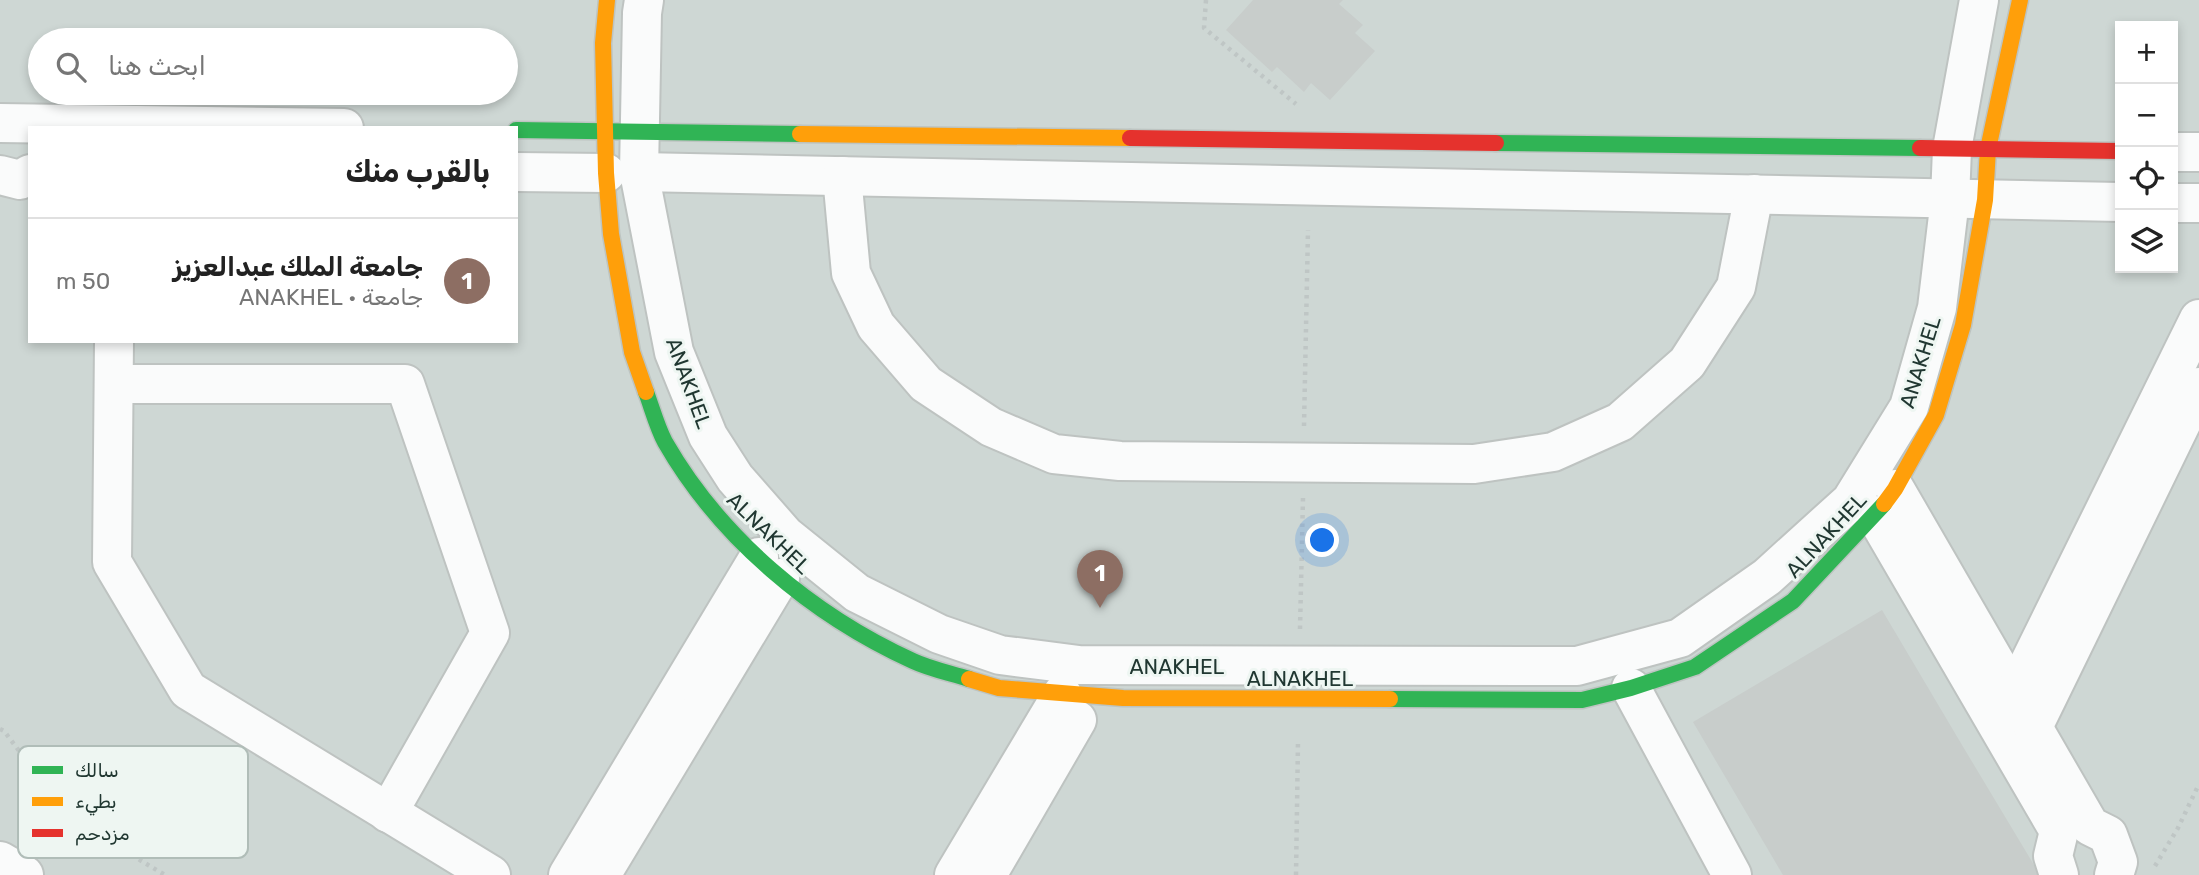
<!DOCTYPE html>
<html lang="ar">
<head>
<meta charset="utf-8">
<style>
  body { margin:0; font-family:Rubik,Cairo,sans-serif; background:#f2f2f2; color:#222; direction:rtl }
  .controls { position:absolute; right:21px; top:21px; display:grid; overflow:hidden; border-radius:0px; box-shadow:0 4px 10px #0003 }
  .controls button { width:63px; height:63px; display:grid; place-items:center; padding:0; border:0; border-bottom:2px solid #e0e0e0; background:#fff; color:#222; font:35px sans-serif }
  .you { position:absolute; left:1323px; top:541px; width:24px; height:24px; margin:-18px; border:5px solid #fff; border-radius:50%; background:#1a73e8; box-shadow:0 0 0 10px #1a73e833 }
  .badge { display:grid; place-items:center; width:46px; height:46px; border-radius:50%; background:#647470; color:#fff; font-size:23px; font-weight:700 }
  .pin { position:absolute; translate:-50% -58px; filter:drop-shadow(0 2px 4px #0008) }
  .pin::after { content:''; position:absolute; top:37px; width:24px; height:21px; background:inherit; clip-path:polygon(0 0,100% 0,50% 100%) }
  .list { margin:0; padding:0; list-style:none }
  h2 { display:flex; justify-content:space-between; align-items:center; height:91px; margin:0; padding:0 28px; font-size:30px }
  h2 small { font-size:23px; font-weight:400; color:#767676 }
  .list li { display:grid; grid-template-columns:46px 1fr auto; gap:21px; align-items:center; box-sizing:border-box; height:126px; padding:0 28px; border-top:2px solid #e0e0e0 }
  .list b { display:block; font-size:26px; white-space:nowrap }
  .list p { margin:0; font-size:23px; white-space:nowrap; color:#767676 }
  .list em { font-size:23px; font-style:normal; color:#767676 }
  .icon { flex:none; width:38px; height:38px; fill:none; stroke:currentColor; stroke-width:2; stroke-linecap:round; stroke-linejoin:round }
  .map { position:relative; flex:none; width:2199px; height:875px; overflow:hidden; direction:ltr }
  .search { position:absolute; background:#fff; box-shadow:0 4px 10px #0003; left:28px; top:28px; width:490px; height:77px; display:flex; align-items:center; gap:18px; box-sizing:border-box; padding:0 24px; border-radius:38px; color:#767676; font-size:26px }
  .panel { position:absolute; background:#fff; box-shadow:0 4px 10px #0003; left:28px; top:126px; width:490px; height:217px; border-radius:0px; direction:rtl }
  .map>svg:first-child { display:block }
  .built { fill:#ced7d4; fill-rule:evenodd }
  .building { fill:#c8cdcb }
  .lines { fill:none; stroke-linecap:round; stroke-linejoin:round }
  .street-casing { stroke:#bec3c1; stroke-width:42 }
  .fast-casing { stroke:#bdc4c1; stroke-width:19 }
  .slow-casing { stroke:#bdc4c1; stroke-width:19 }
  .jam-casing { stroke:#bdc4c1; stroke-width:19 }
  .path { stroke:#bfc6c5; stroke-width:4.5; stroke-dasharray:3.5 5; stroke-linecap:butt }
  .street { stroke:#fafbfb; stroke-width:38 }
  .fast { stroke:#30b455; stroke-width:16 }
  .slow { stroke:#ff9f0a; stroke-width:16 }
  .jam { stroke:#e5322d; stroke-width:16 }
  .labels { text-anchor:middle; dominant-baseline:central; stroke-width:6; stroke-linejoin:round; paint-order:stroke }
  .street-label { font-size:21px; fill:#203731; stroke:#eef6f2 }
  .key { fill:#eef6f2; stroke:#b0bdb8; stroke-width:2 }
  .key-label { font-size:19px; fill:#203731 }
</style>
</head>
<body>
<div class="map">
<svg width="2199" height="875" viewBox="0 0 2199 875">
  <rect width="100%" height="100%" fill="#e1e6e4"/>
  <!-- built -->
  <path class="built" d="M0,0H2199V875H0ZM2120,26H2173V268H2120ZM40,40H506V93H40ZM30,128H516V341H30Z"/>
  <!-- building -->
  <g class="building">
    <path d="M1253,0H1343L1339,4L1363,25L1355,33L1375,51L1330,100L1311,83L1304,92L1277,67L1272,72L1226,30Z"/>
    <path d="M1882,610L1962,745L2040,875H1783L1693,722Z"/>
  </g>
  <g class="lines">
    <defs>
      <g id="street">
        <path d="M644,0L642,13L639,172L674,352L708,436L735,478L785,535L857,593L939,634L1000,655L1079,665L1577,666L1680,638L1767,577L1851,501L1909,407L1937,308L1950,199L1952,149L1979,0"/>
        <path d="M0,123L344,128"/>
        <path d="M2173,152H2199"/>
        <path d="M516,172L606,173"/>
        <path d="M639,172L2120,202"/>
        <path d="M0,175L20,180L30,174"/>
        <path d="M842,176L851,273L876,326L926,384L991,427L1054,454L1120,461L1474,464L1553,452L1620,422L1687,363L1736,287L1754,194"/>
        <path d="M2173,203H2199"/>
        <path d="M114,341L112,562L188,690L491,875"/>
        <path d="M114,384H405L490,633L388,813"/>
        <path d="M1895,489L2090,826L2108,835L2118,862L2114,875"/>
        <path d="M1875,515L2059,831L2053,856L2059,875"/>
        <path d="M1631,688L1732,875"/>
        <path d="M2014,694L2199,319"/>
        <path d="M2033,727L2199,387"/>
        <path d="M0,861L24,875"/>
        <path d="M568,875L759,557"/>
        <path d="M601,875L780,578"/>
        <path d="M954,875L1062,694"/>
        <path d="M987,875L1077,720"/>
      </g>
      <g id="fast">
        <path d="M516,130L800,134"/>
        <path d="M1496,143L1920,148"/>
        <path d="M646,392C652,408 657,427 665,442C720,538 812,615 913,661C930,669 950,673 969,679"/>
        <path d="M1390,699L1582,700L1631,688L1695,667L1793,601L1884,504"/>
      </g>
      <g id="slow">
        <path d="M607,0L603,43L606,173L611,234L632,352L646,392"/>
        <path d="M800,134L1130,138"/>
        <path d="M1884,504L1895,489L1936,415L1963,325L1985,200L1988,149L2020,0"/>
        <path d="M969,679L999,688L1123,698L1390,699"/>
      </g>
      <g id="jam">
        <path d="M1130,138L1496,143"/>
        <path d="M1920,148L2120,151"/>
      </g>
    </defs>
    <!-- street casing -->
    <use href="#street" class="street-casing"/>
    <!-- fast casing -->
    <use href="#fast" class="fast-casing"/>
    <!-- slow casing -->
    <use href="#slow" class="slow-casing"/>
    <!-- jam casing -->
    <use href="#jam" class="jam-casing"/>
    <!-- path -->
    <g class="path">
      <path d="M1206,0L1204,28L1296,104"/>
      <path d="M1304,426L1308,230"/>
      <path d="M1300,629L1303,498"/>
      <path d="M0,729L4,731L26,760L45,797L71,819L165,875"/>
      <path d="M2155,866L2178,828L2199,784"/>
      <path d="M1296,875L1298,741"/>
    </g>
    <!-- street -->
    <use href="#street" class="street"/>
    <!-- fast -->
    <use href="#fast" class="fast"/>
    <!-- slow -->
    <use href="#slow" class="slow"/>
    <!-- jam -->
    <use href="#jam" class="jam"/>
  </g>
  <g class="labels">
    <!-- street labels -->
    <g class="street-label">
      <text transform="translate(1920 362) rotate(-73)">ANAKHEL</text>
      <text transform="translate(689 383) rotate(70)">ANAKHEL</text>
      <text transform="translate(769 533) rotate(44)">ALNAKHEL</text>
      <text transform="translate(1826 535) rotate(-47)">ALNAKHEL</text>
      <text x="1177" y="666">ANAKHEL</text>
      <text x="1300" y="678">ALNAKHEL</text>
    </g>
  </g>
  <!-- legend -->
  <rect x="18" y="746" width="230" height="112" rx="10" class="key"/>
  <rect x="32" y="766" width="31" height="8" fill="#30b455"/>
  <rect x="32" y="797" width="31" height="9" fill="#ff9f0a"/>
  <rect x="32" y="829" width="31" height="8" fill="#e5322d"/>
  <g class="key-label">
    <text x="75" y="777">سالك</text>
    <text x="75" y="808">بطيء</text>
    <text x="75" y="840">مزدحم</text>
  </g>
</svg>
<div class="controls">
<button>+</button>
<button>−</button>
<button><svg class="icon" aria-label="locate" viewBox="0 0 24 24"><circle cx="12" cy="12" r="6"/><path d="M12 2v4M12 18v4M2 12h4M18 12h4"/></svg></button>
<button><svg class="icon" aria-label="layers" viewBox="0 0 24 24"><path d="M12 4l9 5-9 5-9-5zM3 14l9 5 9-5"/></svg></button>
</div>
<div class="you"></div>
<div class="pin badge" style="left:1100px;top:608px;background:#8d6e63">1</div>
<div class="search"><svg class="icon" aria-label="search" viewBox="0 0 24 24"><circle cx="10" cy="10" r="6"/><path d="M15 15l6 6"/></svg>ابحث هنا</div>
<section class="panel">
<h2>بالقرب منك<small></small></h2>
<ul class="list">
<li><span class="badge" style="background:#8d6e63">1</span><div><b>جامعة الملك عبدالعزيز</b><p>جامعة · ANAKHEL</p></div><em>50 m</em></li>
</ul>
</section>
</div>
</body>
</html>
